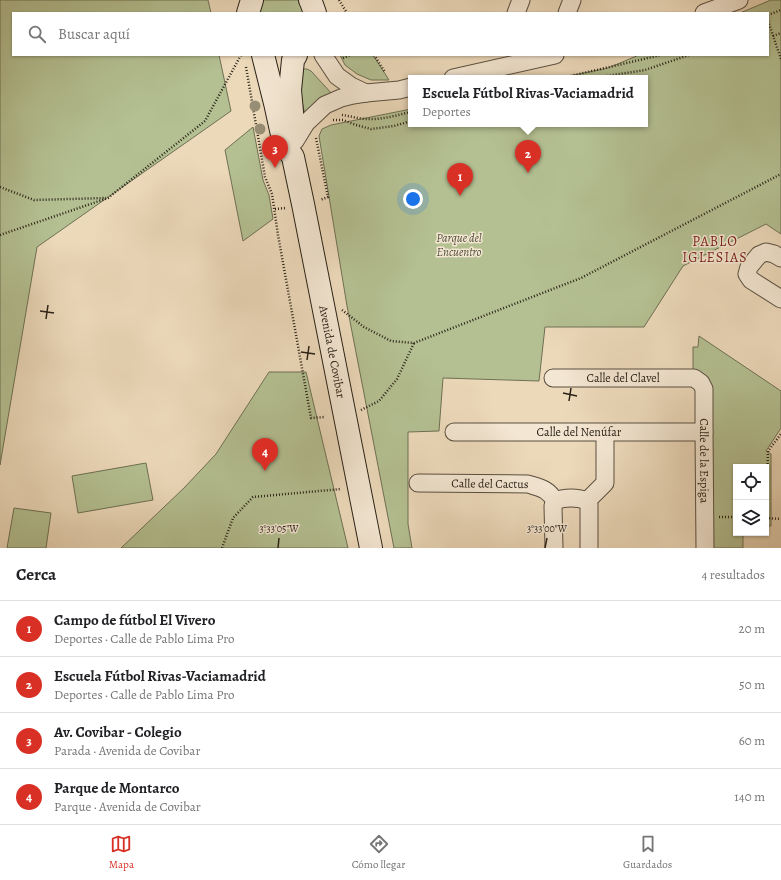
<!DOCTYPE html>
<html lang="es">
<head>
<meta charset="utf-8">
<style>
  body { margin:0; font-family:Alegreya,serif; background:#f2f2f2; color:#202124 }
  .controls { position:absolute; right:12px; bottom:12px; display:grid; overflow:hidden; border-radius:0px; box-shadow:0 1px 3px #0004 }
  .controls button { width:36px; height:36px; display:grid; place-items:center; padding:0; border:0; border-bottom:1px solid #e0e0e0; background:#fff; color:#202124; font:20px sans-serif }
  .you { position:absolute; left:413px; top:199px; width:14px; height:14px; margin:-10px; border:3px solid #fff; border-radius:50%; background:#1a73e8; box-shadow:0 0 0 6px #1a73e833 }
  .badge { display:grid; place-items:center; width:26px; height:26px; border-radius:50%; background:#d93025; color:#fff; font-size:13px; font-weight:700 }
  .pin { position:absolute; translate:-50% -33px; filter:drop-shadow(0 1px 2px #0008) }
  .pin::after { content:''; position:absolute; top:21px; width:14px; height:12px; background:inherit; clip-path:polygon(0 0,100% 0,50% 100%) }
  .popup { position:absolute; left:408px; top:75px; width:240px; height:52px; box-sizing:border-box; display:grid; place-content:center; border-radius:0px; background:#fff; filter:drop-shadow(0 1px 3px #0005); font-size:13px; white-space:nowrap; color:#757577 }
  .popup b { font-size:15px; color:#202124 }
  .popup::after { content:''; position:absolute; left:50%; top:100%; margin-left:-8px; border:8px solid transparent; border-top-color:#fff }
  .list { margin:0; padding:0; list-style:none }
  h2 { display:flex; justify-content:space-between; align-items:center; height:52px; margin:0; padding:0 16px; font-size:17px }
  h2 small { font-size:13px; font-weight:400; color:#757577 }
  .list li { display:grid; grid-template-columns:26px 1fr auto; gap:12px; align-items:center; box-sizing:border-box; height:56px; padding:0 16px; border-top:1px solid #e0e0e0 }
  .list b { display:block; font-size:15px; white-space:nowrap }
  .list p { margin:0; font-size:13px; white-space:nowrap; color:#757577 }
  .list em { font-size:13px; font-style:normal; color:#757577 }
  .icon { flex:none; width:22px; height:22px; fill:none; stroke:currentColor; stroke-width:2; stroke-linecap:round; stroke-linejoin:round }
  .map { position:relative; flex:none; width:781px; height:548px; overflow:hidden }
  .search { position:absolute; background:#fff; box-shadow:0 1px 3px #0004; left:12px; right:12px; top:12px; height:44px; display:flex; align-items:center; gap:10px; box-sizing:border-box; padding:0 14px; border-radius:0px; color:#757577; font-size:15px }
  .sheet { height:276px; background:#fff }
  nav { display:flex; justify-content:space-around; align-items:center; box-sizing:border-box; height:56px; border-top:1px solid #e0e0e0; background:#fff; font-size:11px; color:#757577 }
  nav a { display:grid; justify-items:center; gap:2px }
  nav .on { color:#d93025 }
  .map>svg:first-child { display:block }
  .green { fill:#b4c092; stroke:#6e7054 }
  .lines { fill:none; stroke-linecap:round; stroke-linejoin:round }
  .street-casing { stroke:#5a4f40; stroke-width:19 }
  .secondary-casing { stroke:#292117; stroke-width:24 }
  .path { stroke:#292117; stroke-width:2.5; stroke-dasharray:1 2; stroke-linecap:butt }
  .street { stroke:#f3e6d2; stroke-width:17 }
  .secondary { stroke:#f3e6d2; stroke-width:22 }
  .tree { fill:#988e75 }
  .ticks { fill:none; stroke:#292117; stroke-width:1.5 }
  .labels { text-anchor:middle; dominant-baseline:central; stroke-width:3; stroke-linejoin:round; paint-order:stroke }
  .park-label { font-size:12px; font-style:italic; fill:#53513c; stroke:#f3e6d2 }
  .street-label { font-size:12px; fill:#292117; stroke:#f3e6d2 }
  .quarter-label { font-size:14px; letter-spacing:1px; fill:#7a1f14; stroke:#f3e6d2 }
  .ticks-label { font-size:10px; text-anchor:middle; fill:#292117; stroke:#f3e6d2; stroke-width:3; stroke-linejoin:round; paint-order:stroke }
</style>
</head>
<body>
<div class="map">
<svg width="781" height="548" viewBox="0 0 781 548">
  <rect width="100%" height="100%" fill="#ecd9ba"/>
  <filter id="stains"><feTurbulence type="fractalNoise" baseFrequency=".005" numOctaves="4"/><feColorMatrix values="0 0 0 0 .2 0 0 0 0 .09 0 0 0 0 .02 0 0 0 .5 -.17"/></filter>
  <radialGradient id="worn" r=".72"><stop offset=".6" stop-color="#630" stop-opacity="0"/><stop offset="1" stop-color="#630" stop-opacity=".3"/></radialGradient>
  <!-- green -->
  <g class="green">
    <path d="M0,0H208L211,13H13V55H219L231,111L37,247L0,465Z"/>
    <path d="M263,0H300L306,13H258L259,7Z"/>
    <path d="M771,0H781V234L766,224L683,266L644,327H545L539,381L443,378L439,431L408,432V524L412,548H394L347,306L319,136L322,129L331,125L411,109V124H645V78H559L608,68L639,55H768V13H740Z"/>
    <path d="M340,55H373L389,80H371L357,74L345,65Z"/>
    <path d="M304,69H307L311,71L333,95L305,115L300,92L302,71Z"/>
    <path d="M253,127L263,180L269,195L273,219L243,241L225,150Z"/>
    <path d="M699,336L781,391V428L766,451L771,454V526H766V467H736V533H743V548H711L708,389L693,372V347H698Z"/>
    <path d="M269,372H306L348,548H121L184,488L216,454Z"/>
    <path d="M146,463L153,500L78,513L72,476Z"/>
    <path d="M14,508L51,513L46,548H7Z"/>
  </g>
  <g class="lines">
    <defs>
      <g id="street">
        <path d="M516,13L521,0"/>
        <path d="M567,13L572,0"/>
        <path d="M704,13L739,0"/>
        <path d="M323,55L337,76L351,86L366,93"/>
        <path d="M453,78L555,55"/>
        <path d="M295,141L306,123L325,105L341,98L353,95L366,93L399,90L411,87"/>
        <path d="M781,258L774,254L766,252L759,255L749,267L747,274L751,280L781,299"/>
        <path id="s1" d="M553,378H694L701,383L704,389V432L705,548"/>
        <path id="s2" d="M454,432H704"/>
        <path id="s3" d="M418,483L528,484C541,488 548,489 555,501"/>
        <path d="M587,501L605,483V433"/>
        <path d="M554,548L553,506L555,501C564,497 578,497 587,501L589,505V548"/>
      </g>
      <g id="secondary">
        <path d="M310,0L311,2L315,13"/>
        <path d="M248,13L252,0"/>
        <path id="s4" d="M263,55L275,103L284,144L293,157L303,204L371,548"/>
        <path d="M294,134L290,90L293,60L296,55"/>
      </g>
    </defs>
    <!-- street casing -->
    <use href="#street" class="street-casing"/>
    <!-- secondary casing -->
    <use href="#secondary" class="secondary-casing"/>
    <!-- path -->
    <g class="path">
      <path d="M339,0L347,13"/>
      <path d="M768,15L781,10"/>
      <path d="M768,21L781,59"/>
      <path d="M773,36L781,33"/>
      <path d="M374,55L385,72"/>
      <path d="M343,58L350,55"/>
      <path d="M246,67L265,177L272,194L278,235L311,418L325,417"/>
      <path d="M562,78L661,55"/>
      <path d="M595,78L645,70L689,55"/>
      <path d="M342,115C350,116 359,119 367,119C382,120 397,115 411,112"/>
      <path d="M333,120H343L356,125L371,129L394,126L411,121"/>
      <path d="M316,138L328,197L320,200"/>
      <path d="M0,187L34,200L106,198"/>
      <path d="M275,209L286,208"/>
      <path d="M0,235L108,198L205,121L241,55"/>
      <path d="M342,310L364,327L391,341L414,343L581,278L781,174"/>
      <path d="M361,410L379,401L397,379L414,343"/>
      <path d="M719,517H736"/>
      <path d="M766,518L768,451L781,434"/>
      <path d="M766,518L781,519"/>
      <path d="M222,548L233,518L253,497L341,489"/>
    </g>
    <!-- street -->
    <use href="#street" class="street"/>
    <!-- secondary -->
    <use href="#secondary" class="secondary"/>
  </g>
  <!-- trees -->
  <g class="tree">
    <circle cx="255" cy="106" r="5.5"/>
    <circle cx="260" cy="129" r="5.5"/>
  </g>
  <!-- ticks -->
  <path class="ticks" d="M40,311L54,313M46,319L48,305M301,352L315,354M307,360L309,346M563,393L577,396M569,401L571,388M278,548L279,538M545,548L547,538"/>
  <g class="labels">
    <!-- park labels -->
    <g class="park-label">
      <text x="459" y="238">Parque del<tspan x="459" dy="14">Encuentro</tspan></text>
    </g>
    <!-- street labels -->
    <g class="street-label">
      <text stroke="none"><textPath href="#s4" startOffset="306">Avenida de Covibar</textPath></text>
      <text stroke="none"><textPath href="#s1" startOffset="70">Calle del Clavel</textPath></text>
      <text stroke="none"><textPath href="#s2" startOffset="125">Calle del Nenúfar</textPath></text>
      <text stroke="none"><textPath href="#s1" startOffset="228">Calle de la Espiga</textPath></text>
      <text stroke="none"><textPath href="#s3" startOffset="72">Calle del Cactus</textPath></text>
    </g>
    <!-- quarter labels -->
    <g class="quarter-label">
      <text x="715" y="241">PABLO<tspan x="715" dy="16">IGLESIAS</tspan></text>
    </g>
  </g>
  <g class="ticks-label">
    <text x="279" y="532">3°33'05"W</text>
    <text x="547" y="532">3°33'00"W</text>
  </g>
  <rect width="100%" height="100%" filter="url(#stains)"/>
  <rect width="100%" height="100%" fill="url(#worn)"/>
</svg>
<div class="controls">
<button><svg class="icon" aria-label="locate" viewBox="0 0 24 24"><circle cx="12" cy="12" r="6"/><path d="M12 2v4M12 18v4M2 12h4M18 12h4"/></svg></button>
<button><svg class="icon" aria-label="layers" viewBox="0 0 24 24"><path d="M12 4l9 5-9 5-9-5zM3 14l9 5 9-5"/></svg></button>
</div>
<div class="you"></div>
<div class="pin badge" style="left:460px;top:196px">1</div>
<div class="pin badge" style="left:528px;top:173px">2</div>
<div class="popup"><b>Escuela Fútbol Rivas-Vaciamadrid</b>Deportes</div>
<div class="pin badge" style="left:275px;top:168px">3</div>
<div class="pin badge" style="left:265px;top:471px">4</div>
<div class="search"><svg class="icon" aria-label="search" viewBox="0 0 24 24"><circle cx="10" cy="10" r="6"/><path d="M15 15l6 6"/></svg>Buscar aquí</div>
</div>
<section class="sheet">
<h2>Cerca<small>4 resultados</small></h2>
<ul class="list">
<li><span class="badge">1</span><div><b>Campo de fútbol El Vivero</b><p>Deportes · Calle de Pablo Lima Pro</p></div><em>20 m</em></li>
<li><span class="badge">2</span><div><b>Escuela Fútbol Rivas-Vaciamadrid</b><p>Deportes · Calle de Pablo Lima Pro</p></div><em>50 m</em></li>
<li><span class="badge">3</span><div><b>Av. Covibar - Colegio</b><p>Parada · Avenida de Covibar</p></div><em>60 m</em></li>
<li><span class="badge">4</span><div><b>Parque de Montarco</b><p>Parque · Avenida de Covibar</p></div><em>140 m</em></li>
</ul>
</section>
<nav>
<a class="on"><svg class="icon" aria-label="map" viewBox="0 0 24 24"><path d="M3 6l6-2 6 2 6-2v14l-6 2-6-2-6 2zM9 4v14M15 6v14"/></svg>Mapa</a>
<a><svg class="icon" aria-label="directions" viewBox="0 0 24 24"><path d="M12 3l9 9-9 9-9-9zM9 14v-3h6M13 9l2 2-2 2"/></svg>Cómo llegar</a>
<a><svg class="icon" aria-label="saved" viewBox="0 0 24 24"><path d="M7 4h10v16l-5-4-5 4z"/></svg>Guardados</a>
</nav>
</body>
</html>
